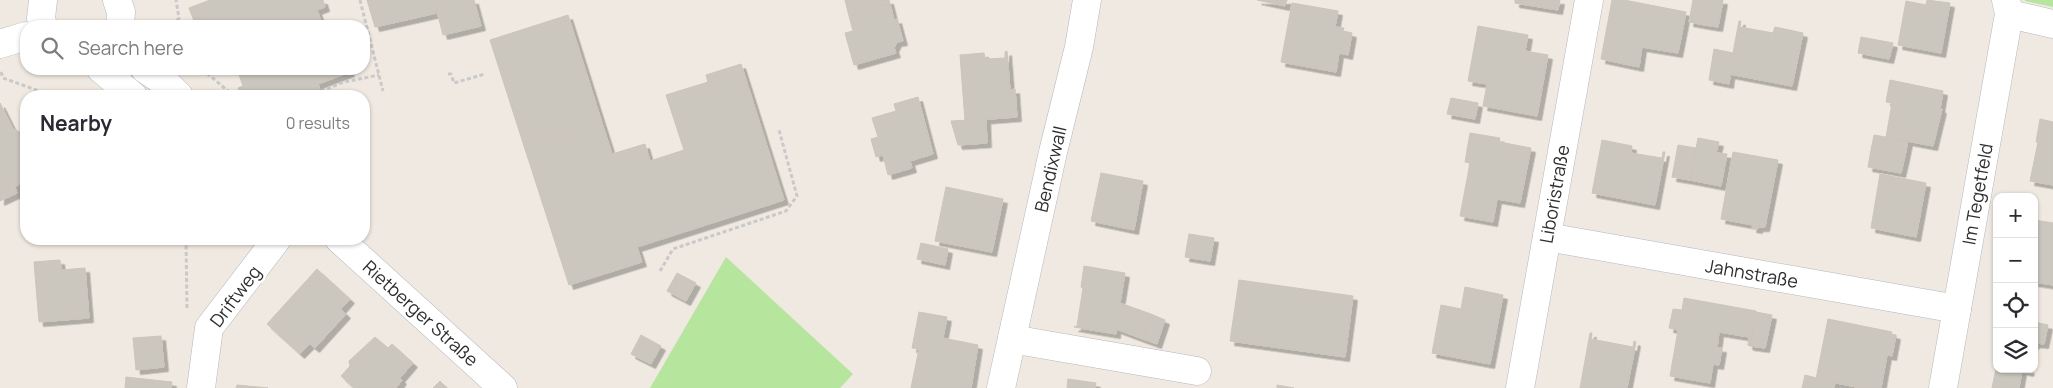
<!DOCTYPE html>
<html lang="en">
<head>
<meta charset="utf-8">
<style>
  body { margin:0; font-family:Manrope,sans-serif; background:#f7f7f7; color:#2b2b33 }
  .controls { position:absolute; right:15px; bottom:15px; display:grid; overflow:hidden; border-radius:10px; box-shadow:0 1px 4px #0004 }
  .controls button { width:45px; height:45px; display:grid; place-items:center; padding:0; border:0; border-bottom:1px solid #e1e1e2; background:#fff; color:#2b2b33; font:25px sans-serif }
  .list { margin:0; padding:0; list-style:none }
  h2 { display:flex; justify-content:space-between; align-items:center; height:65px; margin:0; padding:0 20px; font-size:21px }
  h2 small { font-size:16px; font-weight:400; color:#7c7c81 }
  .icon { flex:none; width:28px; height:28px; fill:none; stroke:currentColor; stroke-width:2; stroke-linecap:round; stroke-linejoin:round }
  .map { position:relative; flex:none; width:2053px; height:388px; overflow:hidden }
  .search { position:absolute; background:#fff; box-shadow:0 1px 4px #0004; left:20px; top:20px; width:350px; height:55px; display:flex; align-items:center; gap:12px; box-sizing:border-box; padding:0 18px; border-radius:20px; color:#7c7c81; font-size:19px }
  .panel { position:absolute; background:#fff; box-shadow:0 1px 4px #0004; left:20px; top:90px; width:350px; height:155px; border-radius:20px }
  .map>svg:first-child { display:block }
  .green { fill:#b6e59e }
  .building { fill:#cbc7bf; stroke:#cbc5ba; filter:url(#shadow) }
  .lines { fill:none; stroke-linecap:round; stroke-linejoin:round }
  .minor-casing { stroke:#b4b7c1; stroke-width:29 }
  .path { stroke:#c9c9c9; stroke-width:3; stroke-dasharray:4 2.5; stroke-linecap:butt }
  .minor { stroke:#fff; stroke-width:28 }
  .labels { text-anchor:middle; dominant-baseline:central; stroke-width:5; stroke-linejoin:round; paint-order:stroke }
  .street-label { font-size:18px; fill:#2e2e2e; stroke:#fff }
</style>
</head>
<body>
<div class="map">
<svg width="2053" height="388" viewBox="0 0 2053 388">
  <defs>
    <filter id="shadow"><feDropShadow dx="4.5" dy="4.5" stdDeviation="0" flood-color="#0004"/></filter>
  </defs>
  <rect width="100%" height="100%" fill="#efe9e1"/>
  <!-- green -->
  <g class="green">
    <path d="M2025,0H2053V7L2025,1Z"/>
    <path d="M726,257L853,374L840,388H650Z"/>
  </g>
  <!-- building -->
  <g class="building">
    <path d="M210,0H323L325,7L317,10L323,26H196L189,8Z"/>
    <path d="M367,0H434L437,13L375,27Z"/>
    <path d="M434,0H474L481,26L443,35Z"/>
    <path d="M845,0H889L890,4L849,16Z"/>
    <path d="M1257,0H1287L1285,6Z"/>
    <path d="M1515,0H1560L1558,10L1515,3Z"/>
    <path d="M1612,0H1624L1686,12L1678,53L1642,47L1639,67L1601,59Z"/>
    <path d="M1693,0H1709L1705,25L1689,22Z"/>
    <path d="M1709,0H1723L1718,27L1705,25Z"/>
    <path d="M1927,0L1950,3L1941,53L1898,45L1906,1L1926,5Z"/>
    <path d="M1292,3L1338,11L1335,27L1344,28L1343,31L1352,33L1348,55L1339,53L1336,72L1281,62Z"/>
    <path d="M890,4L894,20L897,19L903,41L897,42L894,48L896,53L854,65L845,33L853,31L849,16Z"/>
    <path d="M568,15L602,123L524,146L490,40Z"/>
    <path d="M1739,21H1741L1740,27L1773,33L1775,27L1803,33L1792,86L1729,74Z"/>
    <path d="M1478,26L1528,35L1525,51L1548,55L1537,116L1483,106L1487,84L1468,81Z"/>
    <path d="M1861,37L1893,43L1889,59L1858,53Z"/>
    <path d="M1714,49L1733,53L1729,84L1709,80Z"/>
    <path d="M1007,51L1010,90L1015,89L1017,117L965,121L960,55L984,53L985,59L1005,58V52Z"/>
    <path d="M741,64L784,200L637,247L642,262L569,285L524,146L602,123L612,154L645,144L650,161L684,150L666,95L708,82L706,75Z"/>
    <path d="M237,69H349L350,72L318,84L320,89L301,96H241L238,88L243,86Z"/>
    <path d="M1890,80L1943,91L1940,109H1942L1933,146L1886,137L1892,103L1886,102Z"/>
    <path d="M918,97L933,154L910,161L912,168L888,175L883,155L876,157L871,139L878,137L872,118L896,111L894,104Z"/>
    <path d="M1451,98L1478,103L1475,119L1447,114Z"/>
    <path d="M0,103L13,129L22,133L26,141V181L0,194Z"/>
    <path d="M986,119L987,143L958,145L951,121Z"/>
    <path d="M2040,119L2053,122V185L2030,181L2038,142H2036Z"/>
    <path d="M1470,133L1500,138L1499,142L1531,148L1520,203L1497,199L1493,222L1460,216L1470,163L1465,162Z"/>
    <path d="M1874,135L1908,141L1905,156L1871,150Z"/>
    <path d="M1698,138L1719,142L1716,153L1727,154L1721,186L1690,180Z"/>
    <path d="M1602,140L1632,146L1631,153L1662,158L1663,152H1665L1655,205L1592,193Z"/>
    <path d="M1678,145L1696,148L1690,180L1672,177Z"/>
    <path d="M1871,150L1905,156L1901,173L1868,167Z"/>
    <path d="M1733,152L1778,160L1765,227H1758V229L1752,228L1753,225L1721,219Z"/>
    <path d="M1101,173L1143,181L1134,230L1091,221Z"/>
    <path d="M1880,174L1926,183L1916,237L1871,228Z"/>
    <path d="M15,187L17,193L0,201V194Z"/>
    <path d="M946,187L1003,199L992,252L935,241Z"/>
    <path d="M2034,220L2053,223V285L2034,282Z"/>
    <path d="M1189,234L1214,238L1210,261L1185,257Z"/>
    <path d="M921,243L948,249L945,265L917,259Z"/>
    <path d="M60,260L61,270L85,268L89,318L39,322L34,262Z"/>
    <path d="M1084,266L1125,273L1120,303L1151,314L1143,339L1116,329V334L1074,327L1077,326L1083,288L1081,287Z"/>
    <path d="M317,269L350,299L341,309L346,314L315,348L310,344L300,354L267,324Z"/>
    <path d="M677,273L696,283L686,301L667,291Z"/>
    <path d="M1239,280L1353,296L1345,357L1230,341Z"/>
    <path d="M1465,287L1503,295L1490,364L1432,353L1441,305L1461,309Z"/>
    <path d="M1684,298L1756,311L1750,346L1748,345L1749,337L1719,332L1717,348H1722L1719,365L1713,364L1710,383L1670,376L1678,330L1669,328L1673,309L1682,310Z"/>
    <path d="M919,312L947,317L943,338L978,345L971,388H911L919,349L912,348Z"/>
    <path d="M1756,312L1772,315L1765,348L1750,346Z"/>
    <path d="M1151,314L1165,320L1157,344L1143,339Z"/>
    <path d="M1828,319L1892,332L1891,334L1896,335L1892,356L1887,355L1881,388H1861L1816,379Z"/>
    <path d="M2034,322L2048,325L2044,344L2035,343L2034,345Z"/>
    <path d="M1590,333H1592L1591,339L1633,347L1634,341L1636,342L1627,388H1580Z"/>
    <path d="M641,335L661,346L651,364L631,354Z"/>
    <path d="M161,336L164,367L136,370L133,338Z"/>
    <path d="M375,337L388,348L392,344L413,363L400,378L402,380L396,388H354L341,376L350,366L349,361Z"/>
    <path d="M1997,364V369H2030L2029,372L2022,370L2019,388H1992Z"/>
    <path d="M1805,375L1835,383L1834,388H1802Z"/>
    <path d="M126,377L172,382L171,388H125Z"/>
    <path d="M1068,379L1096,383L1095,388H1067Z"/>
    <path d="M440,381L447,388H433Z"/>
    <path d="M237,385L268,388H236Z"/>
    <path d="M1277,385L1294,388H1277Z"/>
  </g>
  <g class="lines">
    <defs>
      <g id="minor">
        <path d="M117,0L121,12L120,26"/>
        <path d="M2009,14L2053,24"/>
        <path d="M43,26L41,18L43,0"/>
        <path d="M0,44L26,36"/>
        <path d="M101,69L133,96"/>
        <path d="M145,69L167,84L179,96"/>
        <path d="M1547,237L1957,309"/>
        <path d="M339,239L503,388"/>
        <path d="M1012,339L1197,371"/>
        <path d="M201,388L209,328L277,239"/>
        <path d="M1001,388L1053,152L1079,47L1087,0"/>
        <path d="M1520,388L1589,0"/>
        <path d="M1943,388L2009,14L2006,0"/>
      </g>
    </defs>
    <!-- minor casing -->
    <use href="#minor" class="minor-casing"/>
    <!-- path -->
    <g class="path">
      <path d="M360,0L383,91"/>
      <path d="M173,26L179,18L176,0"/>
      <path d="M202,69L234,96"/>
      <path d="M1,72L3,78L53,96"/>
      <path d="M448,74H451L454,83L485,74"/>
      <path d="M309,96L344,82L379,75"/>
      <path d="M186,239L187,308"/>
      <path d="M660,271L673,249L786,211L797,196L779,130"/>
    </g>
    <!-- minor -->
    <use href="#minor" class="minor"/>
  </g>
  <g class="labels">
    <!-- street labels -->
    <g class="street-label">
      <text transform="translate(1050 169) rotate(-77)">Bendixwall</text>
      <text transform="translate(1554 194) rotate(-80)">Liboristraße</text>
      <text transform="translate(1977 194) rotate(-80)">Im Tegetfeld</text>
      <text transform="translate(1752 273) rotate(10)">Jahnstraße</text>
      <text transform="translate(235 296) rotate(-53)">Driftweg</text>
      <text transform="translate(421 313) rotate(42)">Rietberger Straße</text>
    </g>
  </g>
</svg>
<div class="controls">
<button>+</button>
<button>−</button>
<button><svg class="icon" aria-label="locate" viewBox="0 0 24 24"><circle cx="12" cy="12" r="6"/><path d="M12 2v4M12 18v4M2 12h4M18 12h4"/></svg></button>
<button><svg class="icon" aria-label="layers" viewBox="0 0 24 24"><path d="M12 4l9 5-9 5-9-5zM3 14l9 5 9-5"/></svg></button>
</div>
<div class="search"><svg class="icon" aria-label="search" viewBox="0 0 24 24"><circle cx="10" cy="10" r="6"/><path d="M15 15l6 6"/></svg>Search here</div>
<section class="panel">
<h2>Nearby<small>0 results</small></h2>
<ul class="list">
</ul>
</section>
</div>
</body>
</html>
